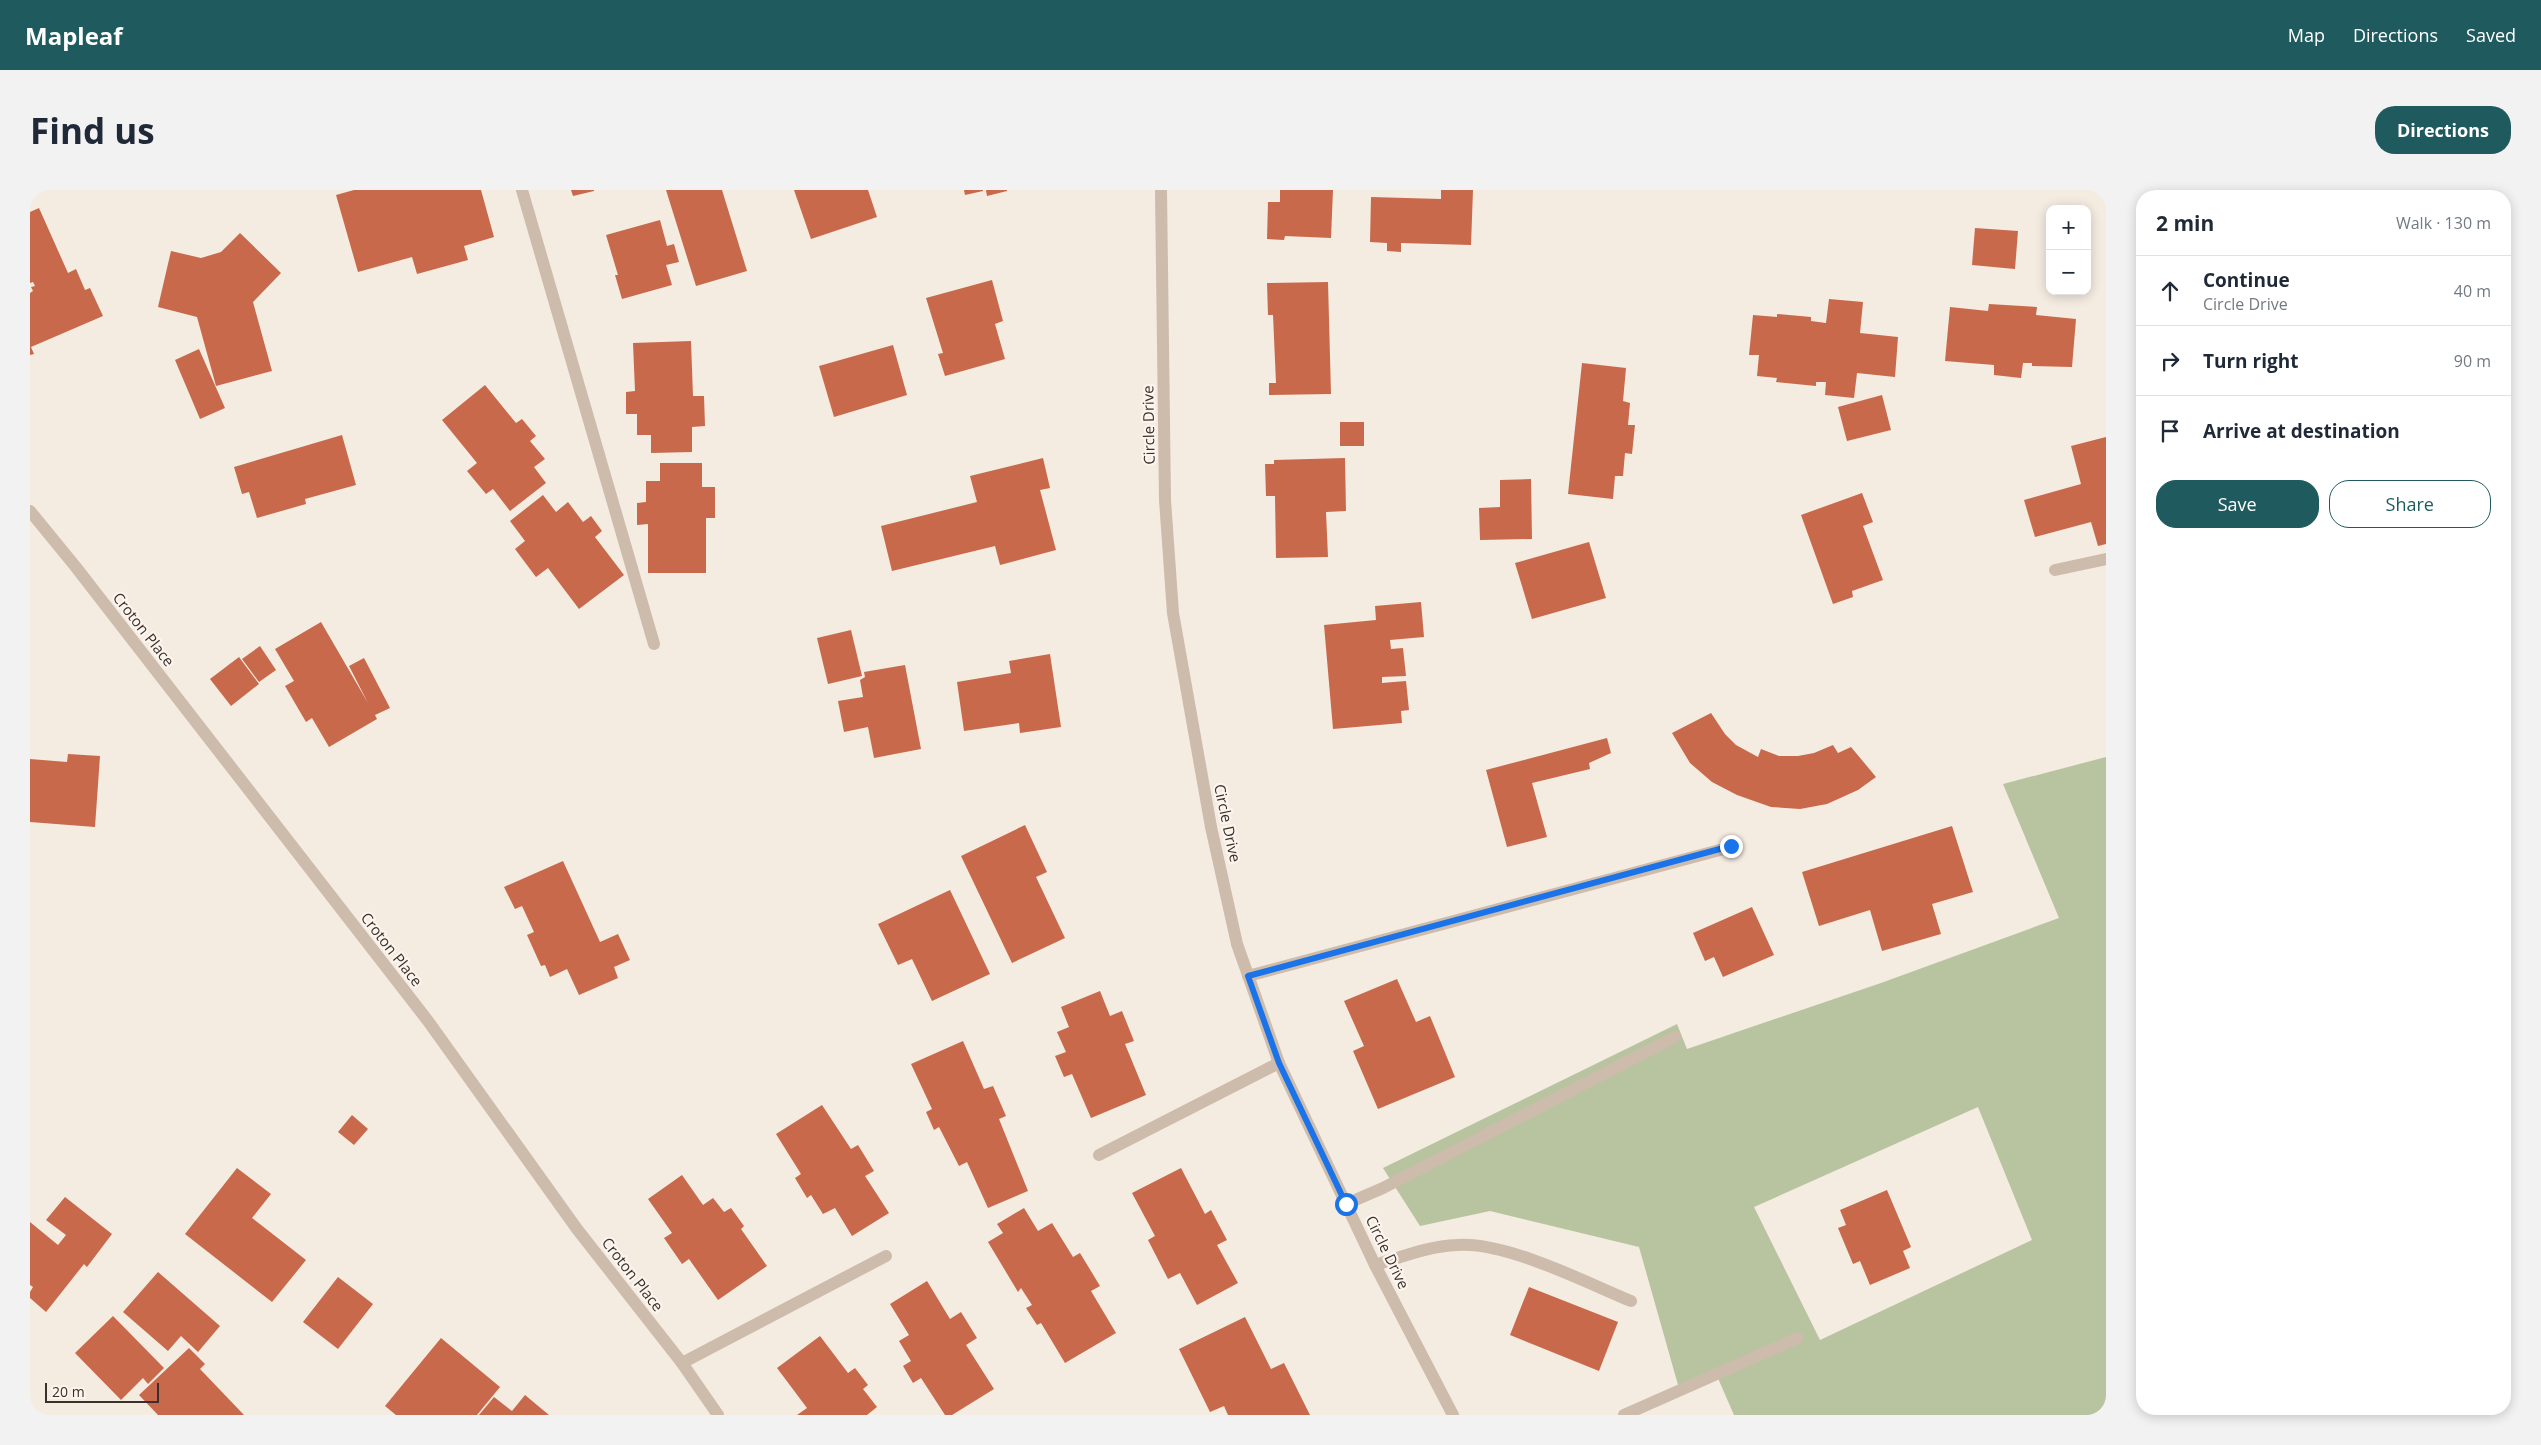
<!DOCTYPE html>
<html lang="en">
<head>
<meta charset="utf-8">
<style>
  body { margin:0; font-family:"Open Sans",sans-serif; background:#f2f2f3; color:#1f2937 }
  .controls { position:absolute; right:15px; top:15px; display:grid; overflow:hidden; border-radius:10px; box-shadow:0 2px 12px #0003 }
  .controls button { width:45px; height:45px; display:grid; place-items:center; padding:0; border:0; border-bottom:1px solid #e0e1e3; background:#fff; color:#1f2937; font:25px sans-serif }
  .scale { position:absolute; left:15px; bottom:12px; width:114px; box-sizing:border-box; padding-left:5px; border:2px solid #3b302b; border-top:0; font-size:14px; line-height:18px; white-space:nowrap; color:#3b302b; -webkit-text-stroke:4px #fbf5ee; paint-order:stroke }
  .stop { position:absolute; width:15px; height:15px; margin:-11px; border:4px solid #1a73e8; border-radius:50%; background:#fff }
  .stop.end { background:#1a73e8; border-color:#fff; box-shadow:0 1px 5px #0008 }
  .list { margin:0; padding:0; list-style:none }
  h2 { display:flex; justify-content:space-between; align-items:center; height:65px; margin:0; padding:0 20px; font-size:21px }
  h2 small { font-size:16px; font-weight:400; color:#747a83 }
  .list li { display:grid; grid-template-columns:32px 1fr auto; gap:15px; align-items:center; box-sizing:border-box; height:70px; padding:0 20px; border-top:1px solid #e0e1e3 }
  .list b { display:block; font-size:19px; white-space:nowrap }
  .list p { margin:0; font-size:16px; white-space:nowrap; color:#747a83 }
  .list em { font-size:16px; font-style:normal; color:#747a83 }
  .actions { display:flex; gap:10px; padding:15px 20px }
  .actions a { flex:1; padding:11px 0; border:1px solid #1f5a5e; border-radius:20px; text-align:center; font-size:18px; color:#1f5a5e }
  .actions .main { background:#1f5a5e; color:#fff }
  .icon { flex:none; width:28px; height:28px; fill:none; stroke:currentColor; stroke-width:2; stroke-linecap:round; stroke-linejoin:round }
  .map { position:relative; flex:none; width:2076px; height:1225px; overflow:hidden; border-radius:20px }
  header { display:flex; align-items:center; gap:30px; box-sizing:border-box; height:70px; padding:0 25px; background:#1f5a5e; color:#fff }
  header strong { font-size:24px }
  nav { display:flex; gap:28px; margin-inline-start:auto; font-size:18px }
  .intro { display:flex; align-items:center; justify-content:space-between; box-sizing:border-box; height:120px; padding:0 30px }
  h1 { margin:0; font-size:35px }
  .button { padding:12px 22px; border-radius:20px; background:#1f5a5e; color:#fff; font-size:18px; font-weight:700 }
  main { display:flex; gap:30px; padding:0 30px }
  aside { flex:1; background:#fff; border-radius:20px; box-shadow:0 2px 12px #0003 }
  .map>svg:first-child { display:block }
  .grass { fill:#b8c4a0; fill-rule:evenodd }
  .building { fill:#c8694b }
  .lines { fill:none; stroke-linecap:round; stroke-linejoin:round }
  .minor { stroke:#cdbbac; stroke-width:12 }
  .route { stroke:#1a73e8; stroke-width:6 }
  .labels { text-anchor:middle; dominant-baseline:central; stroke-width:4.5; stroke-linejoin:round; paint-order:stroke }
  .street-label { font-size:15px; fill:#3b302b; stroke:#fbf5ee }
</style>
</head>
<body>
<header>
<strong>Mapleaf</strong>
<nav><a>Map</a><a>Directions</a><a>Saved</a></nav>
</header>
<div class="intro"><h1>Find us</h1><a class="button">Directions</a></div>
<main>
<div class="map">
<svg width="2076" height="1225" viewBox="0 0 2076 1225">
  <rect width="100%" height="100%" fill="#f4ebe1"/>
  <!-- grass -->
  <path class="grass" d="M2076,567V1225H1704L1687,1186L1650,1202L1609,1057L1460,1021L1390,1036L1353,978L1647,834L1657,859L1851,793L2029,728L1973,594ZM1948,917L2002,1050L1790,1150L1724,1017Z"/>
  <!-- building -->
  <g class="building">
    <path d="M324,0H451L464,47L434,56L438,70L387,84L382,67L328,82L306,5Z"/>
    <path d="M541,0H564V1L543,6Z"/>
    <path d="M636,0H692L717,81L666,96Z"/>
    <path d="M764,0H838L847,27L781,49Z"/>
    <path d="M934,0H953V1L935,5Z"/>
    <path d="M956,0H977V1L957,6Z"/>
    <path d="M1250,0H1303L1301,48L1255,46L1254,50L1237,49L1238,12H1250Z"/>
    <path d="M1411,0H1443L1441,55L1371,53V62L1357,61V53L1340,52L1341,7L1411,9Z"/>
    <path d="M9,18L38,83L46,79L55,100L60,98L73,126L1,157L4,164L0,165V103L3,101L1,97L5,96L3,92L0,93V22Z"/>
    <path d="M630,30L637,56L644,54L649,72L636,75L642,95L592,109L585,85H588L576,45Z"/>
    <path d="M1945,38L1988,41L1985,79L1942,75Z"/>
    <path d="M210,43L251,83L223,112L242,181L186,196L167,127L128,117L141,61L171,68L191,62Z"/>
    <path d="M962,90L973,131L965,134L975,169L915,186L908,164L913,163L896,108Z"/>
    <path d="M1298,92L1301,204L1239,205V193H1246L1243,125H1238L1237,93Z"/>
    <path d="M1799,109L1833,112L1830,143L1868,147L1865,187L1827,183L1824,208L1795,205L1796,192H1786V196L1746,192L1747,188L1727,186L1729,165H1719L1723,125L1747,127V124L1781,127V131L1796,133Z"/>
    <path d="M1959,114L2007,117L2006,125L2046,129L2042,177L2002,176V173H1993L1991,188L1964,185V175L1915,171L1920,117L1958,121Z"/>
    <path d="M661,151L663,206H674L675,236L662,237V262L621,263V245H607V224H596V202L605,201L603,153Z"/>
    <path d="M863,155L877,205L804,227L789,176Z"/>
    <path d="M169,159L195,218L170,229L145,170Z"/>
    <path d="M1552,173L1596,178L1593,211L1600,213L1598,235H1605L1602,264L1595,263L1593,286H1585L1583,309L1538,304Z"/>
    <path d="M455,195L486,233L492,229L506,246L500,251L515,269L504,277L516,293L480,321L463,299L456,304L437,281L447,273L412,230Z"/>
    <path d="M1852,205L1861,240L1817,251L1808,217Z"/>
    <rect x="1310" y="232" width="24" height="24"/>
    <path d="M312,245L326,295L275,309L276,314L227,328L219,302L212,304L204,277Z"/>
    <path d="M2076,247V354L2068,356L2061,332L2005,347L1994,310L2051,294L2041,256Z"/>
    <path d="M1013,268L1020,298L1010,300L1026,360L970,375L965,356L862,381L851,336L947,312L940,286Z"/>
    <path d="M1315,268L1316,321L1296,322L1298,367L1246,368L1245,306H1236L1235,274H1244V270Z"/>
    <path d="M630,273H672V297H685V328H676V383H618V334L607,335V313L616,312V291H630Z"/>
    <path d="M1501,289L1502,349L1450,350L1449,318L1470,317V290Z"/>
    <path d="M1832,303L1843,332L1833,336L1853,390L1822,401L1823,407L1803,414L1771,325Z"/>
    <path d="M513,305L526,322L538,312L553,332L561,326L572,341L565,347L594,385L549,419L518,378L506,387L485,359L495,351L480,331Z"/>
    <path d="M1559,352L1576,408L1502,429L1485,373Z"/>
    <path d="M1391,412L1394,447L1360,450L1361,459L1373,458L1376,486L1352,487V493L1376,491L1379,520L1371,521L1372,533L1303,539L1294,435L1346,430L1345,416Z"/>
    <path d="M291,432L338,513L319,476L334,468L360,518L345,525L347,529L299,557L282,528L276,532L255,496L264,491L245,459Z"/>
    <path d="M821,440L832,486L798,494L787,448Z"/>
    <path d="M230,456L246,480L229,492L212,469Z"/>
    <path d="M1020,464L1031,537L990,543L989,533L934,541L927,492L981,483L979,471Z"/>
    <path d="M209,467L229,494L201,516L180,489Z"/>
    <path d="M875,475L891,559L844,568L838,537L814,542L808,511L833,507L830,490L835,487L834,482Z"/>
    <path d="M1681,523L1695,544L1706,555L1728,567L1731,559L1749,566H1768L1784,563L1803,555L1808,563L1821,557L1846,587L1828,600L1797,614L1770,619L1741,617L1707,605L1682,592L1660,573L1642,543Z"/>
    <path d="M1577,548L1581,563L1559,573L1560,579L1502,593L1517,647L1477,657L1456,580Z"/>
    <path d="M38,564L70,566L65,637L0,632V569L37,572Z"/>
    <path d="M995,635L1017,682L1006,687L1035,748L982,773L931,666Z"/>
    <path d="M1922,636L1943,702L1902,714L1911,744L1852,761L1840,720L1789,736L1772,682Z"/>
    <path d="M533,671L570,752L588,744L600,770L584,777L588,788L549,805L537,779L520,787L515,775L511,776L497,745L504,742L492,716L485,719L474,697Z"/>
    <path d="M920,700L960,784L902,811L882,769L868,775L848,734Z"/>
    <path d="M1722,717L1744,765L1693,787L1684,767L1675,771L1663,743Z"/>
    <path d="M1367,789L1386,832L1400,826L1425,887L1348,919L1323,861L1334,856L1314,811Z"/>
    <path d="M1070,801L1080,826L1092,821L1104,851L1095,854L1116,905L1061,928L1042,884L1034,887L1025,866L1036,862L1027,842L1039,837L1031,817Z"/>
    <path d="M933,851L954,899L963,896L976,926L969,929L998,1001L958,1018L937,972L929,976L909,937L904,940L896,922L902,919L881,874Z"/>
    <path d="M792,915L821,959L828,955L844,981L835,986L859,1023L822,1046L805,1018L793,1024L781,1005L777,1008L765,988L771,984L746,944Z"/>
    <path d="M322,925L338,939L324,955L308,942Z"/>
    <path d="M207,978L241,1004L222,1028L276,1070L242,1112L155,1044Z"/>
    <path d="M1151,978L1175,1024L1181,1020L1197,1050L1187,1055L1208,1093L1167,1115L1150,1083L1138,1089L1118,1050L1125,1046L1102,1003Z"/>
    <path d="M652,985L673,1015L683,1008L694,1022L701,1018L714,1036L711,1039L737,1076L688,1110L659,1069L652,1074L634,1048L642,1043L618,1009Z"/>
    <path d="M1857,1000L1881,1057L1873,1061L1880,1078L1840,1095L1830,1071L1823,1074L1808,1038L1816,1035L1810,1020Z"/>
    <path d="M35,1007L82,1044L57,1077L54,1074L16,1122L0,1108V1102L3,1097L0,1095V1032L28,1055L36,1045L16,1030Z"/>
    <path d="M994,1018L1008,1041L1022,1033L1043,1067L1050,1063L1070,1096L1061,1101L1086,1143L1035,1173L1011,1133L1007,1135L996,1118L1002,1115L991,1098L988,1102L958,1052L973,1043L967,1034Z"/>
    <path d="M128,1082L190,1136L168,1162L151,1146L138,1161L93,1122Z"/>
    <path d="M308,1087L343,1114L308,1159L273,1132Z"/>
    <path d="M897,1091L920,1129L931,1122L947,1148L936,1155L964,1199L922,1225H915L891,1188L883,1193L873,1176L881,1171L869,1151L879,1145L860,1114Z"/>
    <path d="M1499,1097L1588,1132L1569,1181L1480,1145Z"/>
    <path d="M83,1126L134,1178L118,1194L113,1188L91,1210L45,1163Z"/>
    <path d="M1215,1127L1241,1179L1254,1173L1280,1225H1198L1194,1216L1180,1222L1149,1159Z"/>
    <path d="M790,1146L818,1183L825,1178L838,1195L833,1199L847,1217L837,1225H767L777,1218L747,1178Z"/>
    <path d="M411,1148L470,1197L447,1225H366L355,1216Z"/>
    <path d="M159,1158L175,1174L170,1179L214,1225H128L109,1205Z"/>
    <path d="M495,1205L519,1225H449L464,1207L482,1221Z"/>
  </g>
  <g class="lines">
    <!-- minor -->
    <g class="minor">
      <path d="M492,0L624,454"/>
      <path d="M1131,0L1135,310L1143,423L1181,637L1207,754L1249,873L1345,1075L1423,1225"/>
      <path d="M0,321L45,376L398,831L547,1039L652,1173L688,1225"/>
      <path d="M2025,380L2076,369"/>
      <path d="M1218,786L1701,657"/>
      <path d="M1069,965L1249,873"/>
      <path d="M1316,1014L1353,998L1645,847"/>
      <path d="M1345,1075C1372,1067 1399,1056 1427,1055C1475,1051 1555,1092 1601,1111"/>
      <path d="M652,1173L856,1066"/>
      <path d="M1594,1225L1768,1148"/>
    </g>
  </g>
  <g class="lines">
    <!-- route -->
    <path class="route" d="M1316,1014L1249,873L1218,786L1701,656"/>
  </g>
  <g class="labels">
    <!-- street labels -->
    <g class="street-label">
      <text transform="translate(1118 235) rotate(-91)">Circle Drive</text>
      <text transform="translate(114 439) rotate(52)">Croton Place</text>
      <text transform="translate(1198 633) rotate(78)">Circle Drive</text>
      <text transform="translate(362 759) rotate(52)">Croton Place</text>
      <text transform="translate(1358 1062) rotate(64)">Circle Drive</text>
      <text transform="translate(603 1084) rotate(52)">Croton Place</text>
    </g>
  </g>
</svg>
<div class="controls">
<button>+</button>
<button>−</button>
</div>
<div class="scale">20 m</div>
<div class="stop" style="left:1316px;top:1014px"></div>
<div class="stop end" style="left:1701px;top:656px"></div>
</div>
<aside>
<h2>2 min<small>Walk · 130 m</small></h2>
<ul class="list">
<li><svg class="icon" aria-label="ahead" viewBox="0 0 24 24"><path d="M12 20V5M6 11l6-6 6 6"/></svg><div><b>Continue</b><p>Circle Drive</p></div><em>40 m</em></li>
<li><svg class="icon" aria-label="right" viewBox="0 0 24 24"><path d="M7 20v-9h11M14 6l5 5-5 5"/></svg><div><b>Turn right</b></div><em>90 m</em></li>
<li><svg class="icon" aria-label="arrive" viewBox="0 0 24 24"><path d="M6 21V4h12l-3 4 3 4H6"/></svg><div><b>Arrive at destination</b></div></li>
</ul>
<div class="actions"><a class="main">Save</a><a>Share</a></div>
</aside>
</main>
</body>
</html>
